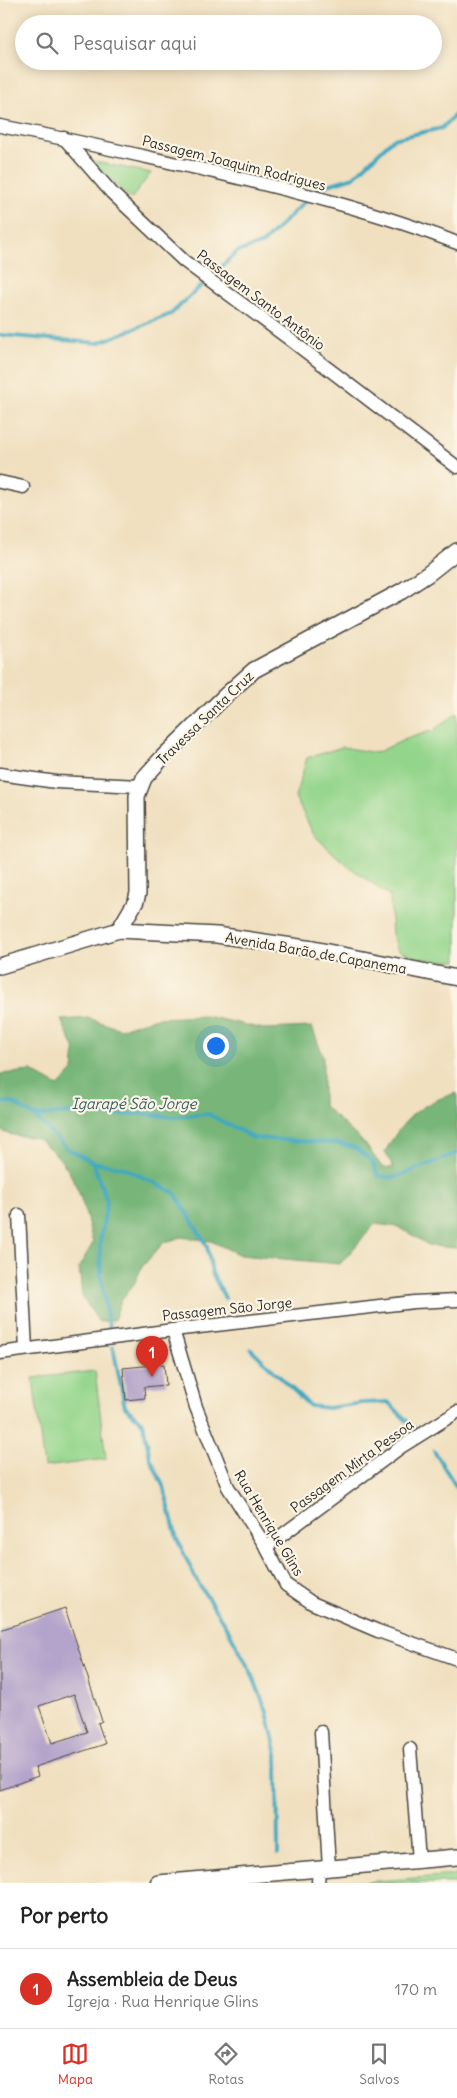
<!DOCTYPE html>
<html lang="pt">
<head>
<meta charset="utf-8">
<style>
  body { margin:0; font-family:Delius,sans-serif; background:#f2f2f2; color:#222 }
  .you { position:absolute; left:215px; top:1045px; width:18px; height:18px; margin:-12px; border:4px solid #fff; border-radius:50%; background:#1a73e8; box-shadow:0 0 0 8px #1a73e833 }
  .badge { display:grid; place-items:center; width:32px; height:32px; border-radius:50%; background:#d93025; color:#fff; font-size:16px; font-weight:700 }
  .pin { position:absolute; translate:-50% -41px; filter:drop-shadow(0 1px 2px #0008) }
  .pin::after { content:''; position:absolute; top:26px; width:18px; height:15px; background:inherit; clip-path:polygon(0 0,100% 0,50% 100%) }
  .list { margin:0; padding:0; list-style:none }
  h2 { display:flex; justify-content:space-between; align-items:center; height:65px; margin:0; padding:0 20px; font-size:21px }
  h2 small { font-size:16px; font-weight:400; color:#767676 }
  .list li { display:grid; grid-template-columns:32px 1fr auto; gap:15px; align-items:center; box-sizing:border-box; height:80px; padding:0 20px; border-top:1px solid #e0e0e0 }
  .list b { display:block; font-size:19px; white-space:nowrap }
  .list p { margin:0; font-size:16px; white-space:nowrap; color:#767676 }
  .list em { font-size:16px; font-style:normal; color:#767676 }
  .icon { flex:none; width:28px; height:28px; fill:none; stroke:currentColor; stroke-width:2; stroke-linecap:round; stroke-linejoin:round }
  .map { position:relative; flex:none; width:457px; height:1883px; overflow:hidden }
  .search { position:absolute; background:#fff; box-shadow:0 2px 12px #0003; left:15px; right:15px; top:15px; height:55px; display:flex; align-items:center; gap:12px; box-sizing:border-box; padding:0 18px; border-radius:28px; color:#767676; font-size:19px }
  .sheet { height:145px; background:#fff }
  nav { display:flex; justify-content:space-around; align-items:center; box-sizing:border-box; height:70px; border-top:1px solid #e0e0e0; background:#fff; font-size:14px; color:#767676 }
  nav a { display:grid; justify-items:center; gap:2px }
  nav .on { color:#d93025 }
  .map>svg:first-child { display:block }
  .green { fill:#94d58c; stroke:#60805c }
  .forest { fill:#77b678; stroke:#517052 }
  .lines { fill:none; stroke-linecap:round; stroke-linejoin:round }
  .stream { stroke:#40a8c0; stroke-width:4 }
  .building { fill:#b4a3cb; fill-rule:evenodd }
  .minor-casing { stroke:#494641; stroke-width:15 }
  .tertiary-casing { stroke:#494641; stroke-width:18 }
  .minor { stroke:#fff; stroke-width:12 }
  .tertiary { stroke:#fff; stroke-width:15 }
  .labels { text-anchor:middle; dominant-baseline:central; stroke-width:4.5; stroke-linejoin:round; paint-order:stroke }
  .street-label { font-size:14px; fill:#2b2b2b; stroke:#fcf5e5 }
  .water-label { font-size:15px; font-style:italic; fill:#335d67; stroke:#fcf5e5 }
</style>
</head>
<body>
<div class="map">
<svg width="457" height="1883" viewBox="0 0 457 1883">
  <rect width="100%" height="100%" fill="#fcf5e5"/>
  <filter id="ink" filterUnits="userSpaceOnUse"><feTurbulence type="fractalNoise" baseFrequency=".02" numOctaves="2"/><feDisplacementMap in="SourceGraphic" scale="10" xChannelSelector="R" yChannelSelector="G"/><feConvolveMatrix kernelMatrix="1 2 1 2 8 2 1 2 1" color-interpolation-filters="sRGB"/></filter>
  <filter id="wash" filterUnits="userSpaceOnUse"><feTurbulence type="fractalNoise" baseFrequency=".0096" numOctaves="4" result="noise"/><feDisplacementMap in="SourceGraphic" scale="20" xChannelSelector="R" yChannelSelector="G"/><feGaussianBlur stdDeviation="1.12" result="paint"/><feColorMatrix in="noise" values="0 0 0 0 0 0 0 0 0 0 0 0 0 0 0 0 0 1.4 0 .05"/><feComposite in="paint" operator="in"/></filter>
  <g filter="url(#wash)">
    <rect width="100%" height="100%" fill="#f0e0c0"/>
    <!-- green -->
    <g class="green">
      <path d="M91,161L151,173L131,199Z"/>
      <path d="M457,713V961C434,961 419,960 398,950L392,934L390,896L344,863L314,835L295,797L307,758L342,747L376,753L406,739L434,730Z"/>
      <path d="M95,1371L106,1459L44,1467L33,1378Z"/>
      <path d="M457,1875V1883H350Z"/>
    </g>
    <!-- forest -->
    <path class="forest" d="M206,1016L264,1029L312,1027L323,1056V1105L365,1144L382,1167L394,1168L385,1152C403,1119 420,1103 457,1093V1248L430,1246L399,1227L375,1224L340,1264L240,1255L211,1241L181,1237L163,1243L142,1267L134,1284L121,1300L114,1320L99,1322L82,1297L79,1267L93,1243C85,1210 77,1172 50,1149C46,1146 42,1141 38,1139C25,1134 16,1139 0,1130V1074L31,1071L58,1086L73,1071L75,1050L61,1020L88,1018L120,1029L156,1018Z"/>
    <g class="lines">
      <!-- stream -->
      <g class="stream">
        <path d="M313,193L318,188L354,177L393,139L442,128L457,113"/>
        <path d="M0,335L98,343L171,314L237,252L263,243L308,198"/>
        <path d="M0,1102L13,1103L34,1116L72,1113L116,1115L146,1114L174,1117L208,1114L254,1138L317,1142L342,1144L356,1148L372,1161L378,1176L394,1178L457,1153"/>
        <path d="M34,1116L68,1149L93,1162L107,1202L100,1242L101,1278L110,1332"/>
        <path d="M93,1162L124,1168L175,1193L207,1246L212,1273L225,1298"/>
        <path d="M113,1347L125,1407L143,1423L150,1458L164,1488L177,1539L198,1583L227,1628L251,1672L267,1712L277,1755L278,1854"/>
        <path d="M251,1349L310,1406L328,1408L362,1403L388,1402L419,1433"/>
        <path d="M434,1451L457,1488"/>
      </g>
    </g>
    <g id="blocks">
      <!-- building -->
      <g class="building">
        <path d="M164,1364L166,1385L144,1387L145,1398L126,1400L123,1368Z"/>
        <path d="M65,1608L102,1721L98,1723L105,1744L35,1767L38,1776L0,1790V1630ZM74,1694L87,1732L52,1743L39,1706Z"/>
      </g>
    </g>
  </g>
  <g filter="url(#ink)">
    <use href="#blocks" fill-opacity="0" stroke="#494641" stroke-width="1"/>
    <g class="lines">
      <defs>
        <g id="minor">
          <path d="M0,126C69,139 137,155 205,170C290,190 376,211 457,243"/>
          <path d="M64,138L112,193L184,261L288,338L457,467"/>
          <path d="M0,482L23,487"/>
          <path d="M0,774L56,782L140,786"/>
          <path d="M19,1215L26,1349"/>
          <path d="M173,1330L196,1407L228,1487L266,1547L286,1585L312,1603L378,1631L457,1659"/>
          <path d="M0,1353L173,1330L414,1302L457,1300"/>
          <path d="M266,1547L401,1447L457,1412"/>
          <path d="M321,1732L329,1868"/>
          <path d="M410,1749L419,1860"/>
          <path d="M318,1883L319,1869"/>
        </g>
        <g id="tertiary">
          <path d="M119,930L136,901L138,893L137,796L144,778L162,758L226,695L254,670L402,591L428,574L457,551"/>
          <path d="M0,966L119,930L217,935L313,949L457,978"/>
          <path d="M158,1883L457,1857"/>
        </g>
      </defs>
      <!-- minor casing -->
      <use href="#minor" class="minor-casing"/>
      <!-- tertiary casing -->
      <use href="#tertiary" class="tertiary-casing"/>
      <!-- minor -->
      <use href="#minor" class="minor"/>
      <!-- tertiary -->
      <use href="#tertiary" class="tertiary"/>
    </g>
  </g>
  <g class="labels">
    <!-- street labels -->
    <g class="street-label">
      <text transform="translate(234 163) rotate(14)">Passagem Joaquim Rodrigues</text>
      <text transform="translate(261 300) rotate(37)">Passagem Santo Antônio</text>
      <text transform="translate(205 718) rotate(-44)">Travessa Santa Cruz</text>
      <text transform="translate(316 953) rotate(10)">Avenida Barão de Capanema</text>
      <text transform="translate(227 1309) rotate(-6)">Passagem São Jorge</text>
      <text transform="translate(352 1466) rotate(-36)">Passagem Mirta Pessoa</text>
      <text transform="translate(269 1523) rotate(59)">Rua Henrique Glins</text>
    </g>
    <!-- water labels -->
    <g class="water-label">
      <text x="134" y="1103">Igarapé São Jorge</text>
    </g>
  </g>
</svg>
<div class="you"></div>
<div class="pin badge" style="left:152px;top:1377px">1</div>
<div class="search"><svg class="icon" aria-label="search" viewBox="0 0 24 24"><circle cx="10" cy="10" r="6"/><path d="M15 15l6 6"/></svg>Pesquisar aqui</div>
</div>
<section class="sheet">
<h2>Por perto<small></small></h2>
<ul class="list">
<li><span class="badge">1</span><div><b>Assembleia de Deus</b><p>Igreja · Rua Henrique Glins</p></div><em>170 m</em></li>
</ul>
</section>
<nav>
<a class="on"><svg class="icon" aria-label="map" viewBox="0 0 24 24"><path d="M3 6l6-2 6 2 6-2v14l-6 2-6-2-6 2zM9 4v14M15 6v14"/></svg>Mapa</a>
<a><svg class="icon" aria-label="directions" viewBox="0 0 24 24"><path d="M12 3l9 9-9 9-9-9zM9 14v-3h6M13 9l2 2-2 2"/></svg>Rotas</a>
<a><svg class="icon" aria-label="saved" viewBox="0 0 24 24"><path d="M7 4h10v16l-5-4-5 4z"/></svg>Salvos</a>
</nav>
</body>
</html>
